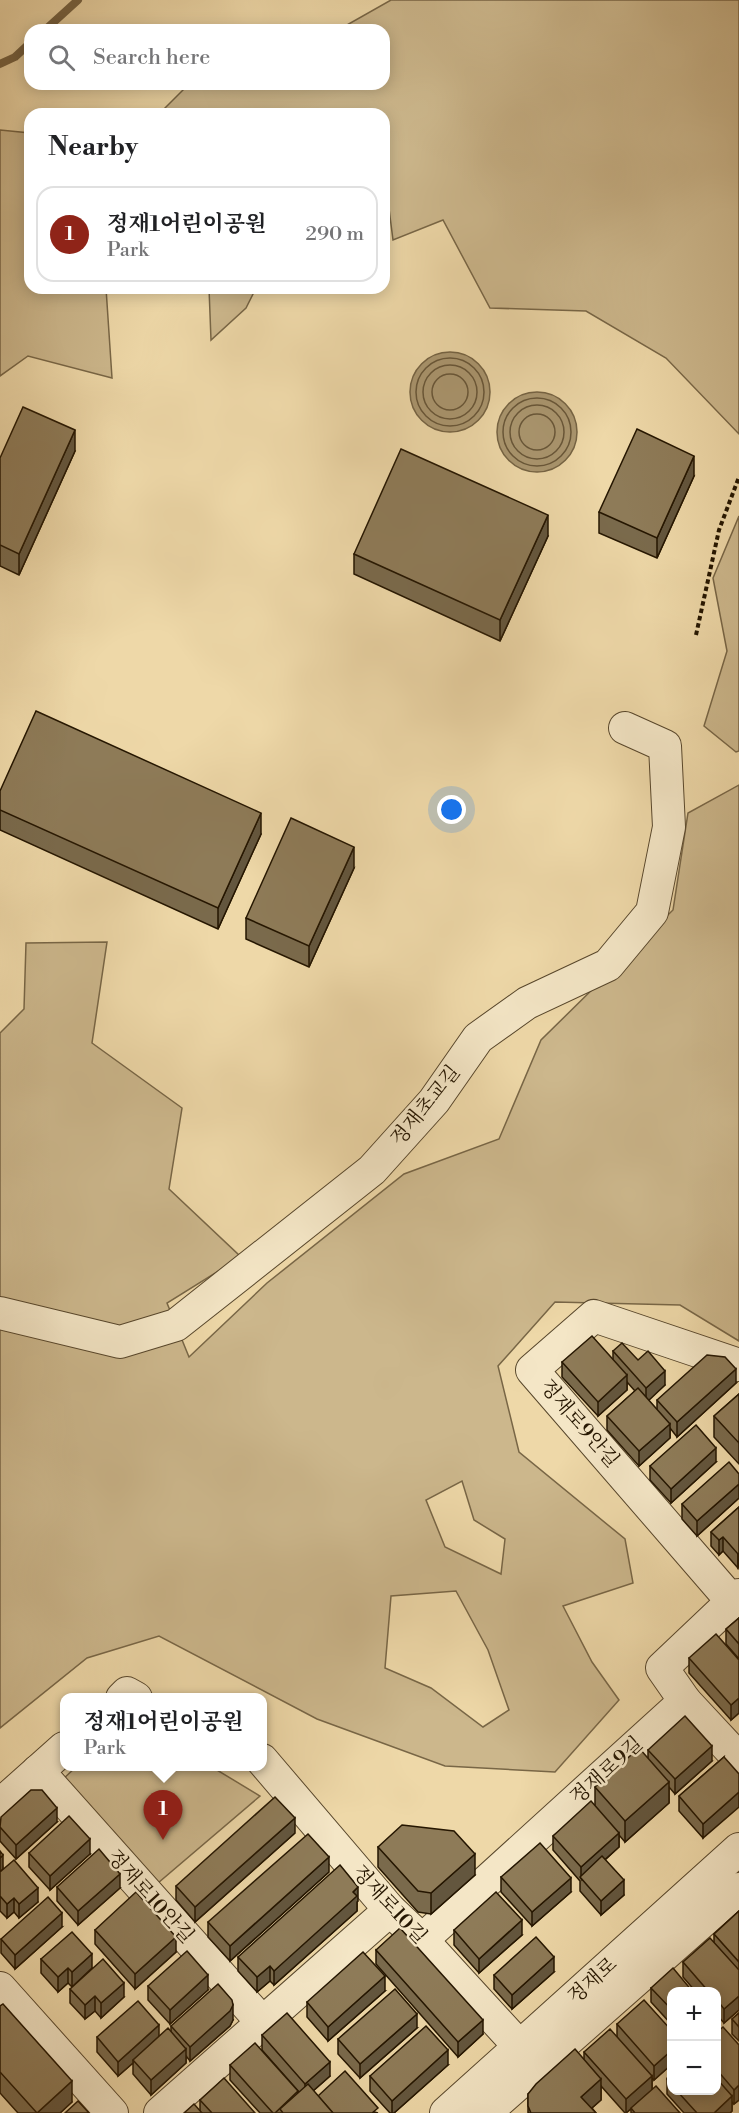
<!DOCTYPE html>
<html lang="en">
<head>
<meta charset="utf-8">
<style>
  body { margin:0; font-family:"Libre Bodoni","Noto Serif KR",serif; background:#f6f6f6; color:#202124 }
  .controls { position:absolute; right:18px; bottom:18px; display:grid; overflow:hidden; border-radius:12px; box-shadow:0 3px 15px #0003 }
  .controls button { width:54px; height:54px; display:grid; place-items:center; padding:0; border:0; border-bottom:2px solid #e0e0e0; background:#fff; color:#202124; font:30px sans-serif }
  .you { position:absolute; left:452px; top:810px; width:21px; height:21px; margin:-15px; border:4px solid #fff; border-radius:50%; background:#1a73e8; box-shadow:0 0 0 9px #1a73e833 }
  .badge { display:grid; place-items:center; width:39px; height:39px; border-radius:50%; background:#8f2418; color:#fff; font-size:20px; font-weight:700 }
  .pin { position:absolute; translate:-50% -50px; filter:drop-shadow(0 2px 3px #0008) }
  .pin::after { content:''; position:absolute; top:32px; width:21px; height:18px; background:inherit; clip-path:polygon(0 0,100% 0,50% 100%) }
  .popup { position:absolute; left:60px; top:1693px; width:207px; height:78px; box-sizing:border-box; display:grid; place-content:center; border-radius:12px; background:#fff; filter:drop-shadow(0 2px 4px #0005); font-size:20px; white-space:nowrap; color:#757577 }
  .popup b { font-size:22px; color:#202124 }
  .popup::after { content:''; position:absolute; left:50%; top:100%; margin-left:-12px; border:12px solid transparent; border-top-color:#fff }
  .list { margin:0; padding:0; list-style:none }
  h2 { display:flex; justify-content:space-between; align-items:center; height:78px; margin:0; padding:0 24px; font-size:26px }
  h2 small { font-size:20px; font-weight:400; color:#757577 }
  .list li { display:grid; grid-template-columns:39px 1fr auto; gap:18px; align-items:center; box-sizing:border-box; height:96px; margin:0 12px 12px; padding:0 12px; border:2px solid #e0e0e0; border-radius:18px }
  .list b { display:block; font-size:22px; white-space:nowrap }
  .list p { margin:0; font-size:20px; white-space:nowrap; color:#757577 }
  .list em { font-size:20px; font-style:normal; color:#757577 }
  .icon { flex:none; width:33px; height:33px; fill:none; stroke:currentColor; stroke-width:2; stroke-linecap:round; stroke-linejoin:round }
  .map { position:relative; flex:none; width:739px; height:2113px; overflow:hidden }
  .search { position:absolute; background:#fff; box-shadow:0 3px 15px #0003; left:24px; top:24px; width:366px; height:66px; display:flex; align-items:center; gap:15px; box-sizing:border-box; padding:0 21px; border-radius:18px; color:#757577; font-size:22px }
  .panel { position:absolute; background:#fff; box-shadow:0 3px 15px #0003; left:24px; top:108px; width:366px; height:186px; border-radius:18px }
  .map>svg:first-child { display:block }
  .green { fill:#ccb78c; stroke:#786646; stroke-width:1.5; fill-rule:evenodd }
  .water { fill:#aa966f; stroke:#756343; stroke-width:1.5 }
  .lines { fill:none; stroke-linecap:round; stroke-linejoin:round }
  .shore { stroke:#685638; stroke-width:1.5 }
  .stream { stroke:#756343; stroke-width:8 }
  .minor-casing { stroke:#57462b; stroke-width:34 }
  .path { stroke:#251601; stroke-width:4; stroke-dasharray:4.5 3; stroke-linecap:butt }
  .minor { stroke:#f4e6c6; stroke-width:32 }
  .wall { fill:#7a6a4c; stroke:#251601; stroke-width:1.5 }
  .shaded-wall { fill:#63563e; stroke:#251601; stroke-width:1.5 }
  .building { fill:#8e7b58; stroke:#251601; stroke-width:1.5 }
  .labels { text-anchor:middle; dominant-baseline:central; stroke-width:5; stroke-linejoin:round; paint-order:stroke }
  .street-label { font-size:20px; fill:#251601; stroke:#f4e6c6 }
</style>
</head>
<body>
<div class="map">
<svg width="739" height="2113" viewBox="0 0 739 2113">
  <rect width="100%" height="100%" fill="#eed8a8"/>
  <filter id="stains"><feTurbulence type="fractalNoise" baseFrequency=".00333" numOctaves="4"/><feColorMatrix values="0 0 0 0 .2 0 0 0 0 .09 0 0 0 0 .02 0 0 0 .5 -.17"/></filter>
  <radialGradient id="worn" r=".72"><stop offset=".6" stop-color="#630" stop-opacity="0"/><stop offset="1" stop-color="#630" stop-opacity=".3"/></radialGradient>
  <!-- green -->
  <g class="green">
    <path d="M391,0H739V434L666,358L586,311L490,308L443,220L393,240L387,193L384,188V114H159L189,84H384V30H338Z"/>
    <path d="M0,130L30,133V288H106L112,378L28,356L0,376Z"/>
    <path d="M209,288H256L246,308L211,340Z"/>
    <path d="M739,516V751L736,752L704,726L727,651L713,578Z"/>
    <path d="M739,785V1341L680,1305L555,1302L498,1366L519,1452L625,1539L633,1583L563,1606L592,1662L619,1700L555,1772L445,1766L317,1719L159,1636L87,1658L0,1728V1033L24,1009L26,943L107,942L92,1043L182,1108L169,1189L241,1257L167,1303L189,1357L267,1283L404,1174L499,1139L541,1040L673,910L688,813ZM462,1481L474,1520L505,1539L501,1574L445,1547L426,1500ZM456,1591L488,1650L509,1710L483,1727L431,1688L385,1668L391,1596Z"/>
    <path d="M76,1767H212L260,1796L158,1883L62,1780Z"/>
  </g>
  <!-- water -->
  <g class="water">
    <circle cx="450" cy="392" r="40"/>
    <circle cx="537" cy="432" r="40"/>
  </g>
  <g class="lines">
    <!-- shore -->
    <g class="shore">
      <circle cx="450" cy="392" r="34"/>
      <circle cx="450" cy="392" r="27"/>
      <circle cx="450" cy="392" r="18"/>
      <circle cx="537" cy="432" r="34"/>
      <circle cx="537" cy="432" r="27"/>
      <circle cx="537" cy="432" r="18"/>
    </g>
    <!-- stream -->
    <g class="stream">
      <path d="M45,30L78,0"/>
      <path d="M0,64L15,57L30,43"/>
    </g>
    <defs>
      <g id="minor">
        <path d="M0,1313L120,1342L176,1325L372,1170L434,1101L478,1038L527,1003L608,965L652,912L669,827L665,746L625,728"/>
        <path d="M732,1601L532,1370L594,1316L739,1365"/>
        <path d="M122,1698L127,1693L136,1698"/>
        <path d="M685,1701L739,1759"/>
        <path d="M262,1760L390,1910L422,1940L520,2047"/>
        <path d="M38,1771L263,2023"/>
        <path d="M0,1805L64,1748"/>
        <path d="M422,1940L685,1701L662,1668L739,1595"/>
        <path d="M0,1988L112,2113"/>
        <path d="M160,2113L390,1910"/>
        <path d="M446,2113L739,1849"/>
        <path d="M485,2113L739,1889"/>
      </g>
    </defs>
    <!-- minor casing -->
    <use href="#minor" class="minor-casing"/>
    <!-- path -->
    <path class="path" d="M696,635L719,530L739,477"/>
    <!-- minor -->
    <use href="#minor" class="minor"/>
  </g>
  <!-- wall -->
  <g class="wall">
    <path d="M75,451L19,575L0,566V458Z"/>
    <path d="M694,476L657,558L599,533V512Z"/>
    <path d="M548,536L500,641L354,574V554Z"/>
    <path d="M0,791L261,834L218,929L0,830Z"/>
    <path d="M354,868L309,967L246,939V918Z"/>
    <path d="M613,1351L638,1360L665,1385L648,1400L657,1410V1400L736,1383L677,1437L670,1428V1438L639,1466L607,1430V1416L635,1391L627,1382V1390L598,1416L562,1377V1362L613,1359Z"/>
    <path d="M739,1394V1464L714,1437V1416Z"/>
    <path d="M716,1462L671,1503L650,1480V1466Z"/>
    <path d="M739,1474V1498L697,1536L682,1519V1504Z"/>
    <path d="M739,1507L738,1568L723,1551L719,1555L711,1546V1532Z"/>
    <path d="M739,1618V1659L726,1644V1629Z"/>
    <path d="M689,1658L739,1660V1713L731,1720L689,1673Z"/>
    <path d="M648,1750L712,1761L675,1794L669,1787V1803L625,1842L619,1835V1847L605,1860L624,1895L601,1915L580,1891V1881L553,1850V1836L595,1805V1787L648,1759Z"/>
    <path d="M724,1757L703,1838L679,1811V1796Z"/>
    <path d="M57,1822L16,1859L0,1841V1827Z"/>
    <path d="M295,1833L195,1922L176,1900V1886Z"/>
    <path d="M378,1847L475,1875L431,1914L418,1912L378,1867Z"/>
    <path d="M0,1851L3,1869L38,1902L19,1918L14,1912L7,1918L0,1911Z"/>
    <path d="M29,1853L90,1854L50,1890L29,1867Z"/>
    <path d="M329,1872L230,1961L208,1937V1922Z"/>
    <path d="M501,1877L571,1892L532,1926L501,1892Z"/>
    <path d="M57,1887L120,1888L78,1925L57,1901Z"/>
    <path d="M358,1901L357,1902V1911L274,1985L270,1981L257,1992L238,1971V1957Z"/>
    <path d="M739,1911V2010L724,2023L717,2015V1992H696L683,1977V1962L714,1942V1934Z"/>
    <path d="M62,1927L15,1969L1,1953V1939Z"/>
    <path d="M95,1930L176,1952L135,1989L95,1944Z"/>
    <path d="M454,1930L522,1935L479,1973L454,1945Z"/>
    <path d="M376,1950L483,2034L458,2057L376,1964Z"/>
    <path d="M41,1959L92,1968L72,1987L68,1983L58,1992L41,1973Z"/>
    <path d="M554,1972L512,2009L494,1989V1975Z"/>
    <path d="M148,1986L208,1990L170,2024L148,2000Z"/>
    <path d="M651,1988L672,1992V2025L651,2002Z"/>
    <path d="M70,1989L124,1997L101,2018L95,2011L85,2019L70,2003Z"/>
    <path d="M385,1991L328,2041L307,2017V2002Z"/>
    <path d="M0,2006L72,2102L60,2113H18L0,2093Z"/>
    <path d="M739,2013V2041L732,2034V2019Z"/>
    <path d="M233,2020L230,2026L190,2061L186,2056V2063L151,2095L133,2074V2063L118,2076L97,2052V2037L159,2036L171,2032V2026Z"/>
    <path d="M617,2024L672,2031V2064L654,2080L652,2078V2090L680,2113H631V2109L626,2113H625L601,2086V2100L592,2108L596,2113H528V2094L584,2059V2052L617,2037Z"/>
    <path d="M417,2028L360,2078L338,2054V2039Z"/>
    <path d="M717,2032L739,2045V2100L734,2104L732,2102V2111L730,2113H684L667,2094V2079L672,2085V2091H717Z"/>
    <path d="M262,2035L330,2076L313,2091L318,2096L378,2113H260L230,2080V2065L298,2093L299,2092L262,2050Z"/>
    <path d="M448,2065L394,2113H390L370,2091V2076Z"/>
    <path d="M200,2100L255,2113H184L200,2112Z"/>
  </g>
  <!-- shaded-wall -->
  <g class="shaded-wall">
    <path d="M75,430V451L19,575V554Z"/>
    <path d="M694,456V476L657,558V538Z"/>
    <path d="M548,515V536L500,641V620Z"/>
    <path d="M261,813V834L218,929V908Z"/>
    <path d="M354,847V868L309,967V946Z"/>
    <path d="M736,1369V1383L677,1437V1422Z"/>
    <path d="M665,1371V1385L646,1403V1388Z"/>
    <path d="M627,1375V1390L598,1416V1402Z"/>
    <path d="M670,1424V1438L639,1466V1451Z"/>
    <path d="M716,1448V1462L671,1503V1489Z"/>
    <path d="M739,1484V1498L697,1536V1521Z"/>
    <path d="M723,1537V1551L719,1555V1540Z"/>
    <path d="M739,1553V1567L738,1568V1554Z"/>
    <path d="M739,1698V1713L731,1720V1705Z"/>
    <path d="M712,1746V1761L675,1794V1779Z"/>
    <path d="M669,1782V1803L625,1842V1821Z"/>
    <path d="M739,1792V1807L703,1838V1824Z"/>
    <path d="M57,1808V1822L16,1859V1845Z"/>
    <path d="M295,1818V1833L195,1922V1907Z"/>
    <path d="M619,1833V1847L582,1880L581,1878V1867Z"/>
    <path d="M90,1839V1854L50,1890V1876Z"/>
    <path d="M475,1854V1875L431,1914V1893Z"/>
    <path d="M3,1855V1869L0,1872V1858Z"/>
    <path d="M329,1857V1872L230,1961V1946Z"/>
    <path d="M120,1874V1888L78,1925V1911Z"/>
    <path d="M571,1878V1892L532,1926V1912Z"/>
    <path d="M624,1880V1895L601,1915V1901Z"/>
    <path d="M358,1887V1901L357,1902V1911L274,1985V1971Z"/>
    <path d="M38,1888V1902L19,1918V1904Z"/>
    <path d="M14,1898V1912L7,1918V1904Z"/>
    <path d="M62,1913V1927L15,1969V1955Z"/>
    <path d="M522,1920V1935L479,1973V1959Z"/>
    <path d="M176,1937V1952L135,1989V1974Z"/>
    <path d="M92,1954V1968L72,1987V1972Z"/>
    <path d="M554,1957V1972L512,2009V1995Z"/>
    <path d="M270,1966V1981L257,1992V1977Z"/>
    <path d="M68,1968V1983L58,1992V1977Z"/>
    <path d="M208,1975V1990L170,2024V2010Z"/>
    <path d="M385,1976V1991L328,2041V2027Z"/>
    <path d="M124,1983V1997L101,2018V2003Z"/>
    <path d="M95,1996V2011L85,2019V2005Z"/>
    <path d="M739,1996V2010L724,2023V2009Z"/>
    <path d="M233,2005V2020L230,2026L190,2061V2047Z"/>
    <path d="M417,2014V2028L360,2078V2064Z"/>
    <path d="M483,2020V2034L458,2057V2042Z"/>
    <path d="M159,2025V2039L133,2060V2063L118,2076V2062Z"/>
    <path d="M186,2049V2063L151,2095V2080Z"/>
    <path d="M448,2050V2065L394,2113H392V2101Z"/>
    <path d="M672,2050V2064L654,2080V2066Z"/>
    <path d="M330,2062V2076L305,2098V2084Z"/>
    <path d="M652,2076V2090L626,2113V2099Z"/>
    <path d="M601,2079V2100L586,2113L581,2097Z"/>
    <path d="M72,2081V2102L60,2113H37Z"/>
    <path d="M739,2085V2100L734,2104V2090Z"/>
    <path d="M732,2096V2111L730,2113H714Z"/>
  </g>
  <!-- building -->
  <g class="building">
    <path d="M23,407L75,430L19,554L0,545V458Z"/>
    <path d="M637,429L694,456L657,538L599,512Z"/>
    <path d="M401,449L548,515L500,620L354,554Z"/>
    <path d="M36,711L261,813L218,908L0,810V791Z"/>
    <path d="M291,818L354,847L309,946L246,918Z"/>
    <path d="M592,1336L627,1375L598,1402L562,1362Z"/>
    <path d="M622,1343L638,1360L648,1351L665,1371L646,1388L613,1351Z"/>
    <path d="M707,1355L725,1357L736,1369L677,1422L657,1400Z"/>
    <path d="M638,1388L670,1424L639,1451L607,1416Z"/>
    <path d="M739,1394V1443L714,1416Z"/>
    <path d="M696,1425L716,1448L671,1489L650,1466Z"/>
    <path d="M729,1462L739,1474V1484L697,1521L682,1504Z"/>
    <path d="M739,1507V1553L738,1554L723,1537L719,1540L711,1532Z"/>
    <path d="M739,1618V1644L726,1629Z"/>
    <path d="M716,1634L739,1660V1698L731,1705L689,1658Z"/>
    <path d="M685,1716L712,1746L675,1779L648,1750Z"/>
    <path d="M639,1748L669,1782L625,1821L595,1787Z"/>
    <path d="M724,1757L739,1774V1792L703,1824L679,1796Z"/>
    <path d="M31,1790H42L57,1808L16,1845L0,1827L1,1817Z"/>
    <path d="M275,1797L295,1818L195,1907L176,1886Z"/>
    <path d="M591,1801L619,1833L581,1867L553,1836Z"/>
    <path d="M69,1816L90,1839L50,1876L29,1853Z"/>
    <path d="M402,1825L454,1831L475,1854L431,1893L418,1891L378,1847Z"/>
    <path d="M308,1834L329,1857L230,1946L208,1922Z"/>
    <path d="M540,1843L571,1878L532,1912L501,1877Z"/>
    <path d="M99,1849L120,1874L78,1911L57,1887Z"/>
    <path d="M0,1851L3,1855L0,1858Z"/>
    <path d="M602,1856L624,1880L601,1901L580,1877Z"/>
    <path d="M14,1860L38,1888L19,1904L14,1898L7,1904L0,1896V1872Z"/>
    <path d="M340,1865L358,1887L353,1892L357,1896L274,1971L270,1966L257,1977L238,1957Z"/>
    <path d="M136,1892L176,1937L135,1974L95,1930Z"/>
    <path d="M496,1892L522,1920L479,1959L454,1930Z"/>
    <path d="M48,1897L62,1913L15,1955L1,1939Z"/>
    <path d="M739,1911V1962L714,1934Z"/>
    <path d="M400,1928L483,2020L458,2042L376,1950Z"/>
    <path d="M72,1932L92,1954L72,1972L68,1968L58,1977L41,1959Z"/>
    <path d="M536,1937L554,1957L512,1995L494,1975Z"/>
    <path d="M710,1938L739,1970V1996L724,2009L717,2000V1992H709L683,1962Z"/>
    <path d="M187,1951L208,1975L170,2010L148,1986Z"/>
    <path d="M363,1952L385,1976L328,2027L307,2002Z"/>
    <path d="M103,1959L124,1983L101,2003L95,1996L85,2005L70,1989Z"/>
    <path d="M673,1968L693,1992H672V2010L651,1988Z"/>
    <path d="M218,1984L232,2000L233,2005L230,2011L190,2047L171,2026Z"/>
    <path d="M395,1989L417,2014L360,2064L338,2039Z"/>
    <path d="M644,2000L672,2031V2050L654,2066L617,2024Z"/>
    <path d="M138,2001L159,2025L118,2062L97,2037Z"/>
    <path d="M3,2004L72,2081L37,2113L0,2072V2006Z"/>
    <path d="M287,2013L330,2062L305,2084L262,2035Z"/>
    <path d="M739,2013V2027L732,2019Z"/>
    <path d="M426,2026L448,2050L392,2101L370,2076Z"/>
    <path d="M723,2027L739,2045V2085L734,2090L717,2070V2032Z"/>
    <path d="M168,2028L186,2049L151,2080L133,2060Z"/>
    <path d="M610,2029L652,2076L626,2099L584,2052Z"/>
    <path d="M255,2043L298,2091L275,2113H273L230,2065Z"/>
    <path d="M575,2049L601,2079L581,2097L596,2113H531L528,2106V2094L536,2084Z"/>
    <path d="M345,2071L378,2108L372,2113H333L318,2096Z"/>
    <path d="M672,2075V2085L667,2079Z"/>
    <path d="M224,2078L255,2113H212L200,2100Z"/>
    <path d="M717,2079L732,2096L714,2113H697L677,2091H717Z"/>
    <path d="M308,2084L333,2113H283L280,2109Z"/>
    <path d="M656,2086L680,2113H635L631,2108Z"/>
    <path d="M78,2101L89,2113H65Z"/>
    <path d="M194,2104L202,2113H184Z"/>
  </g>
  <g class="labels">
    <!-- street labels -->
    <g class="street-label">
      <text transform="translate(426 1106) rotate(-51)">정재초교길</text>
      <text transform="translate(579 1424) rotate(49)">정재로9안길</text>
      <text transform="translate(607 1771) rotate(-42)">정재로9길</text>
      <text transform="translate(150 1897) rotate(48)">정재로10안길</text>
      <text transform="translate(389 1905) rotate(47)">정재로10길</text>
      <text transform="translate(593 1981) rotate(-42)">정재로</text>
    </g>
  </g>
  <rect width="100%" height="100%" filter="url(#stains)"/>
  <rect width="100%" height="100%" fill="url(#worn)"/>
</svg>
<div class="controls">
<button>+</button>
<button>−</button>
</div>
<div class="you"></div>
<div class="pin badge" style="left:163px;top:1840px">1</div>
<div class="popup"><b>정재1어린이공원</b>Park</div>
<div class="search"><svg class="icon" aria-label="search" viewBox="0 0 24 24"><circle cx="10" cy="10" r="6"/><path d="M15 15l6 6"/></svg>Search here</div>
<section class="panel">
<h2>Nearby<small></small></h2>
<ul class="list">
<li><span class="badge">1</span><div><b>정재1어린이공원</b><p>Park</p></div><em>290 m</em></li>
</ul>
</section>
</div>
</body>
</html>
